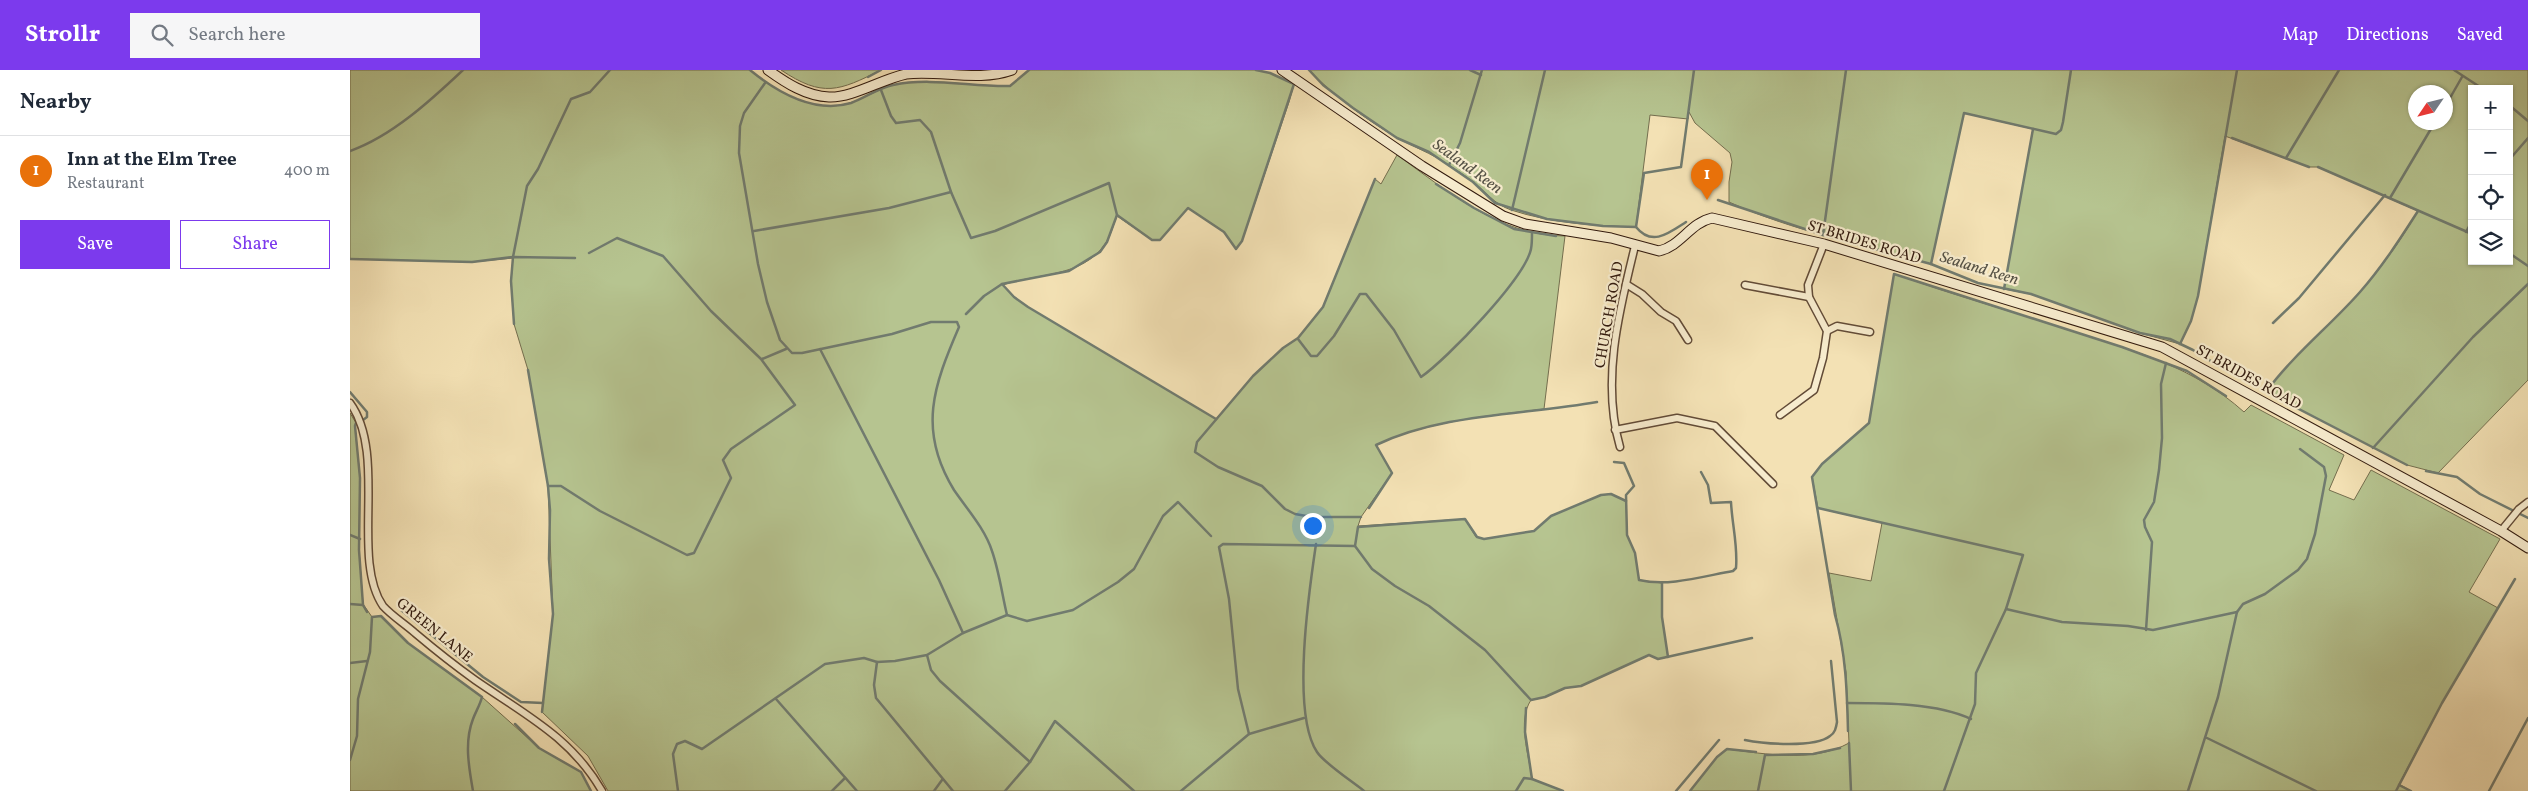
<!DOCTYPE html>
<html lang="en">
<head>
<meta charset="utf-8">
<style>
  body { margin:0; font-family:Vollkorn,serif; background:#f6f6f7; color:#1f2937 }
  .controls { position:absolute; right:15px; top:15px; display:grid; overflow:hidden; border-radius:0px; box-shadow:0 1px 4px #0004 }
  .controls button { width:45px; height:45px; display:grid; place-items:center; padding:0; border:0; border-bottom:1px solid #e0e1e3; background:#fff; color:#1f2937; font:25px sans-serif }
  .compass { position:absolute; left:2058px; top:15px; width:45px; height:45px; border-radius:50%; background:#fff; box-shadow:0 1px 4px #0004; rotate:235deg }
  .you { position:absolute; left:962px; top:455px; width:18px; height:18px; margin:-12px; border:4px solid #fff; border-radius:50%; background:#1a73e8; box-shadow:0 0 0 8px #1a73e833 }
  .badge { display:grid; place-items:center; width:32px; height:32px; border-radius:50%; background:#7c3aed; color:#fff; font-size:16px; font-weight:700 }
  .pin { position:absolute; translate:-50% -41px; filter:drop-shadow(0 1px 2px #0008) }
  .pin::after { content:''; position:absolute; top:26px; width:18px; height:15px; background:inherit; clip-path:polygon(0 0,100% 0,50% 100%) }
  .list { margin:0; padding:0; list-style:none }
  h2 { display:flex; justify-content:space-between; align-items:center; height:65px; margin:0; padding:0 20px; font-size:21px }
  h2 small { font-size:16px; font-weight:400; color:#747a83 }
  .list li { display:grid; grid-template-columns:32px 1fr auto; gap:15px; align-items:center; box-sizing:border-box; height:70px; padding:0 20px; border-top:1px solid #e0e1e3 }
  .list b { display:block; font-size:19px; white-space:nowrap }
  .list p { margin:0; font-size:16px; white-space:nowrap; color:#747a83 }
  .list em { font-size:16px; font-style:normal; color:#747a83 }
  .actions { display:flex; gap:10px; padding:15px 20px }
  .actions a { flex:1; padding:11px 0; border:1px solid #7c3aed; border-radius:0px; text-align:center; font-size:18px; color:#7c3aed }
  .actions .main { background:#7c3aed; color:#fff }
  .icon { flex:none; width:28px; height:28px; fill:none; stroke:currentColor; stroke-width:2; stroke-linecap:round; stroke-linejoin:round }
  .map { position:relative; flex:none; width:2178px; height:721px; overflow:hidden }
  header { display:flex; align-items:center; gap:30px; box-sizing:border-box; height:70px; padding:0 25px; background:#7c3aed; color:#fff }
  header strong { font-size:24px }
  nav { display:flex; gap:28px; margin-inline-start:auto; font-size:18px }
  .search { width:350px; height:45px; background:#f6f6f7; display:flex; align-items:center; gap:12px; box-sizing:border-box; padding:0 18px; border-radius:0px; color:#747a83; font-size:19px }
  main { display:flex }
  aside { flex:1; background:#fff }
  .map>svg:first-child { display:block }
  .green { fill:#b6c490; stroke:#746e4e; fill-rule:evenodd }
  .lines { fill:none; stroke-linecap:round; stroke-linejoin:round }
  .stream { stroke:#717b6f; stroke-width:2.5 }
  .minor-casing { stroke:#624b37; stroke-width:9 }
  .secondary-casing { stroke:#31190d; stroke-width:11 }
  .minor { stroke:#f7ecce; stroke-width:6 }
  .secondary { stroke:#f7ecce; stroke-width:9 }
  .labels { text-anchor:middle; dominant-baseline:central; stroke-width:4.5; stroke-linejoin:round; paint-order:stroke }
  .street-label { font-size:15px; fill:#31190d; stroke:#f7ecce }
  .water-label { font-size:16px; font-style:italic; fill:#565246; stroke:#f7ecce }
</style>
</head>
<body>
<header>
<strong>Strollr</strong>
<div class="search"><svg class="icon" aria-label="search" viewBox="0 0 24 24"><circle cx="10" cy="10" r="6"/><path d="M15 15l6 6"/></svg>Search here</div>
<nav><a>Map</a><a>Directions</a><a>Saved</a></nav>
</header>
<main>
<aside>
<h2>Nearby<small></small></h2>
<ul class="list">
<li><span class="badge" style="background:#e8710a">1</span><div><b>Inn at the Elm Tree</b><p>Restaurant</p></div><em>400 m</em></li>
</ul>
<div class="actions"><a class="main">Save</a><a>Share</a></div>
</aside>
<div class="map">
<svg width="2178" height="721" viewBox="0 0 2178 721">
  <rect width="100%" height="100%" fill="#f3e1b4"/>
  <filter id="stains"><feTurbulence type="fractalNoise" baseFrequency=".004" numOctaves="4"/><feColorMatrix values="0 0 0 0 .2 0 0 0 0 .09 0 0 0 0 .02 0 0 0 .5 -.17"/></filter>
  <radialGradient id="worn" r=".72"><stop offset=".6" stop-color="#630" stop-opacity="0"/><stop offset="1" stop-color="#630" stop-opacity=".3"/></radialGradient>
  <!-- green -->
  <g class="green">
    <path d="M0,0H400C427,22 464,44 500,33C515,28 528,19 543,15C581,7 622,17 660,16L679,0H906L920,3L944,14L939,32L892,171L886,179L874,162L838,138L810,170H802L767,146C763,155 761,166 755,174C732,208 686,203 653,215L664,227L678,237L866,349L903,306L933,278L948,268L973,237L1025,109L1031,114L1047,85C1098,121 1149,166 1215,166L1194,339C1138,346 1077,351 1026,375L1042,403L1011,447L1008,456L1115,449L1126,467L1134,469L1184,461L1201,446L1251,425L1261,424L1276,431L1277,465L1285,483L1289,510L1312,513V547L1318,587L1308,589L1299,585L1231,616L1215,618L1195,627L1181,630C1167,651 1179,685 1182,709L1213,721H258L238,686L192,642L203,544L198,416L178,300L164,254L161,211L163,188L122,192L0,189Z"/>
    <path d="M431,0H531C489,21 473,28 431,0Z"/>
    <path d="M959,0H2178V310L2088,403L2057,395L1916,322C1943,285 1980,256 2010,222C2032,197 2051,170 2068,141L1968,97H1959L1875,66L1848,226L1841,251L1830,274L1790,263L1681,224L1654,219L1683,59L1614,43L1581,194C1514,175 1443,161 1379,132V112L1382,92L1380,83L1345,53L1339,42L1338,49L1300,45L1286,157C1244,156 1201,153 1161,140C1144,134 1136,122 1122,111C1114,105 1105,99 1097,94C1081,83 1063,77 1046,67C1015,49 984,26 959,0ZM2122,19H2159V191H2122ZM2066,22H2096V52H2066Z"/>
    <path d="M1544,204C1604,225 1664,242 1725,262C1787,282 1844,297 1894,342L1901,335L1994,385L1979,420L2004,430L2021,400L2150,469L2119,522L2148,538L2092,633L2049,714L2061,721H1340L1367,687L1377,679C1416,684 1463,693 1499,673L1496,602L1479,503L1521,511L1532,453L1468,438L1462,407L1472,394L1519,353Z"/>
    <path d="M0,343L6,353L5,356L10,408L9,480L13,534L22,547L31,546L58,573L132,627L189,678L231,702L241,721H0Z"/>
  </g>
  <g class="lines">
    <!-- stream -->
    <g class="stream">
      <path d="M400,0C427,22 464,44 501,33C515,28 528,18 543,15C581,7 622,17 660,16L679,0"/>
      <path d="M959,0L973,15L1003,38L1047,68L1079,82L1123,112L1145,133L1197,149L1253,156L1286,157C1302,177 1319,163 1336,152"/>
      <path d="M1120,0L1131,5"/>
      <path d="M2104,0L2133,19"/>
      <path d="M518,7L531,0"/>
      <path d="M415,13L394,43L390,56L389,83L408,194L417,232L430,270L442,283H452L542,264L581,252H607L609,257C584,315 567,360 604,420C617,439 635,459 642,481C649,501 652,524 657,545"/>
      <path d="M531,20L541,46L546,53L570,50L581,62L601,122L621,168L645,161L759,113L767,145L757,172L750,182L719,201L652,214L634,226L616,244"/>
      <path d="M2096,35L2112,7"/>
      <path d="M2159,35L2178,51"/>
      <path d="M1882,68L1959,97"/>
      <path d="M0,81C42,66 80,31 113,0"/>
      <path d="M1936,88L1989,0"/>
      <path d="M2159,90L2178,68"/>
      <path d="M1099,95L1110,73L1132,0"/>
      <path d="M1968,97L2122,164"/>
      <path d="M1086,114L1124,138L1164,159L1206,166"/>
      <path d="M2040,128L2085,52"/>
      <path d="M1368,130L1473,165L1581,194L1628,213L1681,224L1790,263L1820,269L1843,280L1877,301"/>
      <path d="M1162,140L1195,0"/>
      <path d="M767,145L802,170H810L838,138L874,162L886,179L892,171L944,14L920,3L906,0"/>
      <path d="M1286,157L1294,103L1331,97L1344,0"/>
      <path d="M404,161L539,138L601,122"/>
      <path d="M2116,162L2122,151"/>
      <path d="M1473,165L1496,0"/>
      <path d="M2159,183L2178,196"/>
      <path d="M0,189L122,192L163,187L225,188"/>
      <path d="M1581,194L1614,43L1706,64L1711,60L1713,52L1721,0"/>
      <path d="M652,214L664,227L678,237L866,349"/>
      <path d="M1654,219L1683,59"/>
      <path d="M1923,253L1949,228L2035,125"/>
      <path d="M164,254L161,211L163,187L177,116L188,99L221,29L240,22L260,0"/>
      <path d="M948,269L961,286H967L984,266L1010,224H1016L1044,260L1071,307C1097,289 1175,208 1181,179C1182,174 1182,168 1182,163"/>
      <path d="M1830,274L1841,251L1848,226L1887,0"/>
      <path d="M470,279L589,510L613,563"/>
      <path d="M412,289L436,279"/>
      <path d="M178,300L198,416L200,440L199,489L203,544L192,642"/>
      <path d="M0,322L17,342V347L13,350"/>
      <path d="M6,353L5,356L10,408L9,480L13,535L17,542"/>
      <path d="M2023,378L2123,267L2178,214"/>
      <path d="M1264,392L1274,393L1284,416L1276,425L1277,465L1285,483L1289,510C1319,517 1354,506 1383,501L1386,498C1388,476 1382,454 1381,432L1361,433L1358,415L1351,402"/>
      <path d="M2057,395L1916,322C1943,285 1980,256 2010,222C2032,197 2050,169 2068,141"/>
      <path d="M2076,401L2107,407L2130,424L2178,448"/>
      <path d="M198,416H211L250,441L337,485L344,483L381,408L373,390L381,379L445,335L411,289L361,241L313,186L267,168L239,183"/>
      <path d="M1276,431L1261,424L1251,425L1201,446L1184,461L1134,469L1127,467L1115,449L1008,457L1005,476L1022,499L1045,516L1079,536L1135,580L1181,630L1195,627L1215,618L1231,616L1299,585L1308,589L1402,568"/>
      <path d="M1019,438L1042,403L1026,375C1093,343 1175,345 1247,332"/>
      <path d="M1468,438L1673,485L1656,539L1626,603L1625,634L1594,721"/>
      <path d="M1011,447H962L945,444L935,439L912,416L868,397L845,382L847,372L903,306L933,278L948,268L973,237L1025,109"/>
      <path d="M0,465L10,469"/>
      <path d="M966,474C959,521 941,643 967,682C974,693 1003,712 1014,721"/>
      <path d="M1312,513V547L1318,587"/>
      <path d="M0,534L13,535"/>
      <path d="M1656,539L1712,552L1778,556L1803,560L1887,542"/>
      <path d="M51,540L133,607L171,632L193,633"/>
      <path d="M1796,560L1802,472L1795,457L1794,450L1804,432L1809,400L1812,368L1811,314L1816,293"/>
      <path d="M577,585L581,600L590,611L680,692"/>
      <path d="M527,592L524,615L526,628L603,721"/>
      <path d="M0,593L17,591"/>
      <path d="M426,629L507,721"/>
      <path d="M1497,633C1535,633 1587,633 1621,649"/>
      <path d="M1176,638L1175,662L1182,709"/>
      <path d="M165,654L189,678L231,702L241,721"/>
      <path d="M1498,661C1497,622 1496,583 1485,545L1462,407L1472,394L1519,353L1544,204L1772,277L1837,301L1876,326"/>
      <path d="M899,664L888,619L879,529L869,477L873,474L1005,476"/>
      <path d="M1857,668L1966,721"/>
      <path d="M1395,670C1414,674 1465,678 1480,666C1485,663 1486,658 1487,652L1481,591"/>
      <path d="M1499,673L1501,721"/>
      <path d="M0,690L7,666L8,629L20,582L22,547L31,546L58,573L132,627C130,635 126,641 123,649C114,672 119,698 123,721"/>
      <path d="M2049,715L2061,721"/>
      <path d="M328,721L323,684L327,674L335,671L352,679L475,594L514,588L527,592L545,591L577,585L613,563L657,545L677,551L723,540L768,512L784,499L813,446L828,432L861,466"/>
      <path d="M482,721L495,708"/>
      <path d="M584,721L592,710"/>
      <path d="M655,721L680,692L705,651L784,721"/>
      <path d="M831,721L899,664L954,648"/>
      <path d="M1166,721L1174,708L1182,709L1213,721"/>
      <path d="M1326,721L1369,670"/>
      <path d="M1340,721L1367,687L1377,679L1406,682"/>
      <path d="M1408,721L1415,685L1463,684L1490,678"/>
      <path d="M1838,721L1868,627L1887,542L1893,534L1915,524L1948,500L1957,489L1965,464L1976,406L1974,397L1950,379"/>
      <path d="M2046,721L2092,633L2165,509"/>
      <path d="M2139,721L2178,648"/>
    </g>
    <defs>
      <g id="minor">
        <path d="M1276,214L1292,224L1311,242L1326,251L1338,270"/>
        <path d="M1395,215L1459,227"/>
        <path d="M1477,261L1487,256L1520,262"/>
        <path d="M0,333C38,385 0,488 33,536C42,546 55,554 65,563C84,579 104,595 125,610C174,644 221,667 252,721"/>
        <path d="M1430,345L1464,320L1473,288L1477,261L1459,227L1458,215L1474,174"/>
        <path d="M1265,360L1327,348L1365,356L1423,414"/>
        <path d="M1270,377C1251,311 1269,241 1285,176"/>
        <path d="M2151,461L2169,439L2178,432"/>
      </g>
      <g id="secondary">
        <path d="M418,0C436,13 456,26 479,27C502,28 532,9 556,4C590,0 629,12 662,0"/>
        <path d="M932,0L1072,96L1153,146L1175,154L1261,168L1309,181C1331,176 1340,153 1362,148L1474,174L1812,277L2151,461L2178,478"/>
      </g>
    </defs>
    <!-- minor casing -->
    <use href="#minor" class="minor-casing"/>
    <!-- secondary casing -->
    <use href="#secondary" class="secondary-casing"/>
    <!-- minor -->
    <use href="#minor" class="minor"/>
    <!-- secondary -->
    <use href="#secondary" class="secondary"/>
  </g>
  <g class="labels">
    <!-- street labels -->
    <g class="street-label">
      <text transform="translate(1514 173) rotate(17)">ST BRIDES ROAD</text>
      <text transform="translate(1260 245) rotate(-80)">CHURCH ROAD</text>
      <text transform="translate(1898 308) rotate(29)">ST BRIDES ROAD</text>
      <text transform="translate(84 561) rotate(39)">GREEN LANE</text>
    </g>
    <!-- water labels -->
    <g class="water-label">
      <text transform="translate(1117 97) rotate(36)">Sealand Reen</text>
      <text transform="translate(1629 199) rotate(17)">Sealand Reen</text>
    </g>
  </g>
  <rect width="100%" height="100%" filter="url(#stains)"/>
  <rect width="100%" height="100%" fill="url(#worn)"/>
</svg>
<div class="controls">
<button>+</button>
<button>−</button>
<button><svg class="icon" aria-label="locate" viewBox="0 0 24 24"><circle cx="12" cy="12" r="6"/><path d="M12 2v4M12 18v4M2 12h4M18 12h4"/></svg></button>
<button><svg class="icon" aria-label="layers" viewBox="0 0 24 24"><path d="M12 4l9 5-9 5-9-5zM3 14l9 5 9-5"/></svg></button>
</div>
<svg class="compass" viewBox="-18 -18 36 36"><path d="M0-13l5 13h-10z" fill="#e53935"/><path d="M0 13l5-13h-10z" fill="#747a83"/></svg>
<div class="you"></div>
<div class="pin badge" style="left:1357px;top:130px;background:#e8710a">1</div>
</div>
</main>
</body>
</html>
